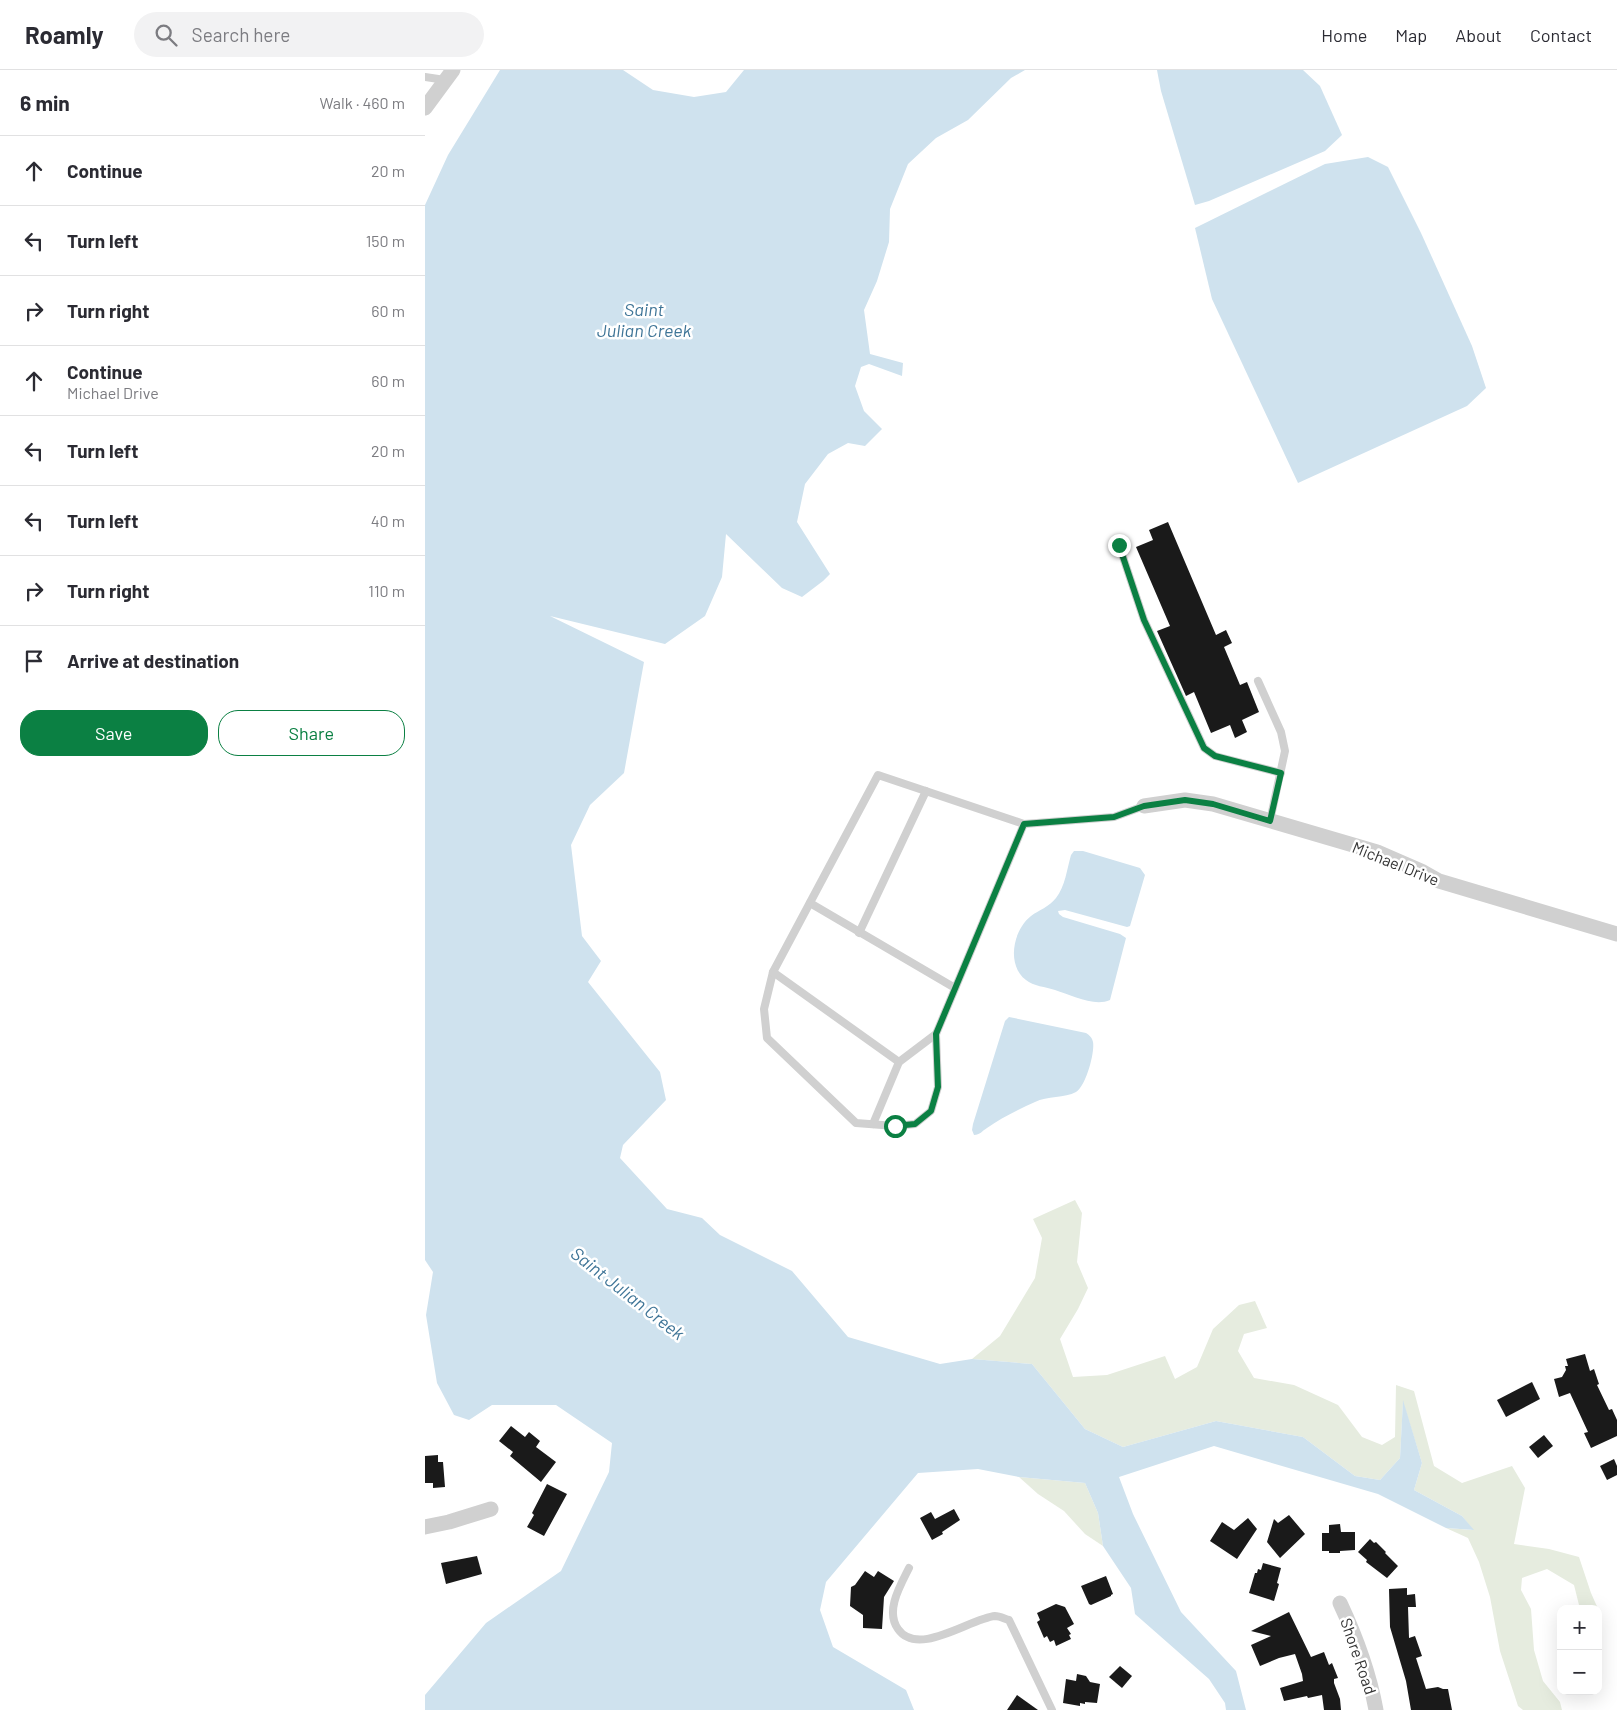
<!DOCTYPE html>
<html lang="en">
<head>
<meta charset="utf-8">
<style>
  body { margin:0; font-family:Barlow,sans-serif; background:#f2f2f3; color:#2b2b33 }
  .controls { position:absolute; right:15px; bottom:15px; display:grid; overflow:hidden; border-radius:10px; box-shadow:0 5px 20px #0002 }
  .controls button { width:45px; height:45px; display:grid; place-items:center; padding:0; border:0; border-bottom:1px solid #e1e1e2; background:#fff; color:#2b2b33; font:25px sans-serif }
  .stop { position:absolute; width:15px; height:15px; margin:-11px; border:4px solid #0b8043; border-radius:50%; background:#fff }
  .stop.end { background:#0b8043; border-color:#fff; box-shadow:0 1px 5px #0008 }
  .list { margin:0; padding:0; list-style:none }
  h2 { display:flex; justify-content:space-between; align-items:center; height:65px; margin:0; padding:0 20px; font-size:21px }
  h2 small { font-size:16px; font-weight:400; color:#7c7c81 }
  .list li { display:grid; grid-template-columns:32px 1fr auto; gap:15px; align-items:center; box-sizing:border-box; height:70px; padding:0 20px; border-top:1px solid #e1e1e2 }
  .list b { display:block; font-size:19px; white-space:nowrap }
  .list p { margin:0; font-size:16px; white-space:nowrap; color:#7c7c81 }
  .list em { font-size:16px; font-style:normal; color:#7c7c81 }
  .actions { display:flex; gap:10px; padding:15px 20px }
  .actions a { flex:1; padding:11px 0; border:1px solid #0b8043; border-radius:20px; text-align:center; font-size:18px; color:#0b8043 }
  .actions .main { background:#0b8043; color:#fff }
  .icon { flex:none; width:28px; height:28px; fill:none; stroke:currentColor; stroke-width:2; stroke-linecap:round; stroke-linejoin:round }
  .map { position:relative; flex:none; width:1192px; height:1640px; overflow:hidden }
  header { display:flex; align-items:center; gap:30px; box-sizing:border-box; height:70px; padding:0 25px; background:#fff; border-bottom:1px solid #e1e1e2 }
  header strong { font-size:24px }
  nav { display:flex; gap:28px; margin-inline-start:auto; font-size:18px }
  .search { width:350px; height:45px; background:#f2f2f3; display:flex; align-items:center; gap:12px; box-sizing:border-box; padding:0 18px; border-radius:28px; color:#7c7c81; font-size:19px }
  main { display:flex }
  aside { flex:1; background:#fff }
  .map>svg:first-child { display:block }
  .green { fill:#e6ecdf }
  .water { fill:#cfe2ee }
  .building { fill:#1a1a1a }
  .lines { fill:none; stroke-linecap:round; stroke-linejoin:round }
  .service { stroke:#d0d0d0; stroke-width:8 }
  .minor { stroke:#d0d0d0; stroke-width:15 }
  .route { stroke:#0b8043; stroke-width:6 }
  .labels { text-anchor:middle; dominant-baseline:central; stroke-width:5; stroke-linejoin:round; paint-order:stroke }
  .street-label { font-size:16px; fill:#333; stroke:#fff }
  .water-label { font-size:18px; font-style:italic; fill:#3f7597; stroke:#fff }
</style>
</head>
<body>
<header>
<strong>Roamly</strong>
<div class="search"><svg class="icon" aria-label="search" viewBox="0 0 24 24"><circle cx="10" cy="10" r="6"/><path d="M15 15l6 6"/></svg>Search here</div>
<nav><a>Home</a><a>Map</a><a>About</a><a>Contact</a></nav>
</header>
<main>
<aside>
<h2>6 min<small>Walk · 460 m</small></h2>
<ul class="list">
<li><svg class="icon" aria-label="ahead" viewBox="0 0 24 24"><path d="M12 20V5M6 11l6-6 6 6"/></svg><div><b>Continue</b></div><em>20 m</em></li>
<li><svg class="icon" aria-label="left" viewBox="0 0 24 24"><path d="M17 20v-9H6M10 6l-5 5 5 5"/></svg><div><b>Turn left</b></div><em>150 m</em></li>
<li><svg class="icon" aria-label="right" viewBox="0 0 24 24"><path d="M7 20v-9h11M14 6l5 5-5 5"/></svg><div><b>Turn right</b></div><em>60 m</em></li>
<li><svg class="icon" aria-label="ahead" viewBox="0 0 24 24"><path d="M12 20V5M6 11l6-6 6 6"/></svg><div><b>Continue</b><p>Michael Drive</p></div><em>60 m</em></li>
<li><svg class="icon" aria-label="left" viewBox="0 0 24 24"><path d="M17 20v-9H6M10 6l-5 5 5 5"/></svg><div><b>Turn left</b></div><em>20 m</em></li>
<li><svg class="icon" aria-label="left" viewBox="0 0 24 24"><path d="M17 20v-9H6M10 6l-5 5 5 5"/></svg><div><b>Turn left</b></div><em>40 m</em></li>
<li><svg class="icon" aria-label="right" viewBox="0 0 24 24"><path d="M7 20v-9h11M14 6l5 5-5 5"/></svg><div><b>Turn right</b></div><em>110 m</em></li>
<li><svg class="icon" aria-label="arrive" viewBox="0 0 24 24"><path d="M6 21V4h12l-3 4 3 4H6"/></svg><div><b>Arrive at destination</b></div></li>
</ul>
<div class="actions"><a class="main">Save</a><a>Share</a></div>
</aside>
<div class="map">
<svg width="1192" height="1640" viewBox="0 0 1192 1640">
  <rect width="100%" height="100%" fill="#fff"/>
  <!-- green -->
  <g class="green">
    <path d="M650,1130L657,1143L652,1192L663,1218L653,1239L635,1269L648,1307L682,1305L740,1286L750,1309L772,1297L788,1259L814,1235L830,1231L842,1258L819,1264L813,1281L829,1308L869,1315L913,1335L937,1367L957,1375L970,1367L971,1315L989,1321L1009,1396L1037,1413L1087,1396L1100,1418L1089,1474L1124,1479L1154,1487L1166,1523L1174,1541L1173,1542V1539H1155L1149,1515L1122,1499L1097,1508L1096,1520L1106,1539L1109,1580L1118,1611L1135,1632L1137,1640H1098L1093,1636L1075,1581L1065,1527L1054,1492L1043,1468L1021,1458L1048,1460L1037,1446L989,1420L997,1393L978,1332L975,1388L955,1410L930,1406L878,1367L791,1351L698,1377L660,1359L607,1294L547,1289L575,1266L610,1208L617,1168L608,1149Z"/>
    <path d="M594,1407L660,1413L673,1443L678,1476L660,1464L639,1441L613,1424Z"/>
  </g>
  <!-- water -->
  <g class="water">
    <path d="M75,0H198L228,20L269,27L301,22L319,0H600L586,8L543,50L511,68L483,94L465,139L464,172L452,211L439,240L445,284L478,293L477,306L444,294L436,297L430,316L439,341L457,359L440,376L423,373L403,384L380,414L372,452L405,504L398,511L377,527L357,518L301,464L297,507L280,546L240,574L125,546L219,592L199,703L165,735L146,775L157,866L176,891L163,912L235,1002L241,1030L198,1075L195,1088L242,1139L277,1148L295,1165L367,1201L423,1267L515,1294L547,1289L607,1294L660,1359L698,1377L791,1351L878,1367L930,1406L955,1410L975,1388L978,1330L997,1393L989,1420L1037,1446L1049,1460L1021,1458L953,1424L789,1376L694,1407L708,1444L756,1542L811,1601L821,1640H801L800,1633L784,1609L710,1544L706,1518L678,1476L673,1443L660,1413L594,1407L553,1399L493,1403L401,1512L395,1540L408,1577L481,1620L489,1640H0V1625L61,1553L136,1501L184,1402L187,1373L131,1335H67L44,1350L29,1345L12,1313L1,1245L8,1202L0,1190V135L23,85Z"/>
    <path d="M732,0H878L895,16L917,65L900,81L784,131L770,135L736,21Z"/>
    <path d="M943,87L963,97L996,163L1047,276L1061,318L1042,336L873,413L787,229L770,158L900,94Z"/>
    <path d="M649,781H658L715,798L720,805L705,856L702,857L640,840L633,841L634,844L638,847L695,864L701,868L685,930C669,937 646,925 630,920C621,917 608,916 601,910C581,895 588,860 606,846C614,840 624,837 631,828C640,817 642,799 646,785Z"/>
    <path d="M584,947L661,963C664,965 667,967 668,972C670,982 661,1016 651,1022C640,1028 622,1026 610,1032C594,1039 576,1048 562,1058C557,1061 555,1065 549,1065L547,1060L548,1054L580,951Z"/>
  </g>
  <!-- building -->
  <g class="building">
    <path d="M743,452L791,565L801,560L807,573L799,577L815,615L822,612L834,642L817,650L822,662L810,668L805,655L786,663L769,622L761,626L732,561L745,556L711,477L728,470L724,460Z"/>
    <path d="M1160,1284L1165,1301L1169,1299L1174,1314L1172,1315L1184,1340L1187,1339L1192,1350V1366L1166,1378L1159,1363L1163,1362L1145,1323L1134,1327L1129,1309L1137,1307L1141,1300L1140,1296H1143L1141,1289Z"/>
    <path d="M1107,1312L1115,1329L1081,1347L1072,1330Z"/>
    <path d="M86,1356L100,1367L104,1362L115,1371L111,1377L131,1392L116,1412L85,1386L88,1382L74,1371Z"/>
    <path d="M1119,1365L1128,1376L1113,1388L1104,1377Z"/>
    <path d="M13,1385V1392H18L20,1417L8,1418V1413H0V1386Z"/>
    <path d="M1189,1389L1192,1396V1405L1182,1410L1175,1396Z"/>
    <path d="M122,1414L142,1424L119,1466L102,1457L109,1445L107,1443Z"/>
    <path d="M529,1439L535,1450L517,1462L518,1464L507,1470L495,1448L506,1442L510,1449Z"/>
    <path d="M864,1445L880,1464L855,1488L842,1472L849,1449L853,1453Z"/>
    <path d="M823,1448L832,1459L812,1489L785,1471L797,1452L809,1460Z"/>
    <path d="M915,1454L916,1462H930V1480L915,1481V1483H904V1481H897V1463H904V1455Z"/>
    <path d="M945,1469L949,1473L951,1472L961,1482L960,1483L973,1496L962,1508L941,1492L942,1490L933,1482Z"/>
    <path d="M52,1486L57,1504L21,1514L16,1493Z"/>
    <path d="M838,1493L856,1498L852,1513L854,1514L849,1531L824,1523L830,1503H832L833,1499L836,1500Z"/>
    <path d="M440,1501L449,1507L453,1501L469,1511L459,1527L457,1559L438,1558V1545L425,1536L426,1517L430,1515Z"/>
    <path d="M681,1506L688,1524L686,1525V1526L666,1535L664,1534L656,1516Z"/>
    <path d="M982,1518V1525L990,1524L991,1537H983L984,1568L990,1566L997,1586L991,1588L1001,1619L1013,1617L1018,1619H1023L1027,1640H986L981,1611L965,1557L964,1519Z"/>
    <path d="M631,1534L640,1537L649,1554L642,1558L646,1564L644,1565L646,1569L631,1576L629,1570L625,1572L622,1566L619,1568L612,1552L615,1550L612,1543Z"/>
    <path d="M864,1542L886,1587L899,1582L904,1595L907,1593L913,1608L909,1609V1613L915,1629L916,1640H899L897,1625L883,1628L882,1626L859,1631L855,1618L878,1611L877,1604L870,1584L854,1588L835,1596L826,1575L846,1566L826,1561Z"/>
    <path d="M695,1596L707,1606L697,1618L684,1607Z"/>
    <path d="M652,1604L661,1606L665,1612L675,1614L672,1633L660,1632V1634L655,1633V1636L638,1633L641,1609L651,1611Z"/>
    <path d="M592,1625L613,1640H582Z"/>
  </g>
  <g class="lines">
    <!-- service -->
    <g class="service">
      <path d="M0,7L20,10"/>
      <path d="M694,475L719,550L779,678L790,686L856,703"/>
      <path d="M833,611L856,662L860,681L845,751"/>
      <path d="M599,754L453,705L348,902L339,939L342,968L431,1053L470,1056L490,1054L506,1041L513,1017L511,964L599,754L689,747L719,736"/>
      <path d="M385,833L530,918"/>
      <path d="M434,863L501,721"/>
      <path d="M348,902L474,992"/>
      <path d="M448,1054L474,992L511,964"/>
      <path d="M484,1498C475,1516 460,1541 473,1559C493,1588 546,1548 570,1546C575,1546 580,1549 584,1550L627,1640"/>
    </g>
    <!-- minor -->
    <g class="minor">
      <path d="M0,38L28,0"/>
      <path d="M719,736L760,730L788,734L952,782L998,802L1014,811L1192,864"/>
      <path d="M0,1457L24,1452L66,1439"/>
      <path d="M915,1533C931,1567 944,1602 951,1640"/>
    </g>
  </g>
  <g class="lines">
    <!-- route -->
    <path class="route" d="M470,1056L490,1054L506,1041L513,1017L511,964L599,754L689,747L719,736L760,730L788,734L845,751L856,703L790,686L779,678L719,550L694,475"/>
  </g>
  <g class="labels">
    <!-- street labels -->
    <g class="street-label">
      <text transform="translate(971 793) rotate(22)">Michael Drive</text>
      <text transform="translate(934 1586) rotate(71)">Shore Road</text>
    </g>
    <!-- water labels -->
    <g class="water-label">
      <text x="219" y="239">Saint<tspan x="219" dy="21">Julian Creek</tspan></text>
      <text transform="translate(203 1223) rotate(38)">Saint Julian Creek</text>
    </g>
  </g>
</svg>
<div class="controls">
<button>+</button>
<button>−</button>
</div>
<div class="stop" style="left:470px;top:1056px"></div>
<div class="stop end" style="left:694px;top:475px"></div>
</div>
</main>
</body>
</html>
